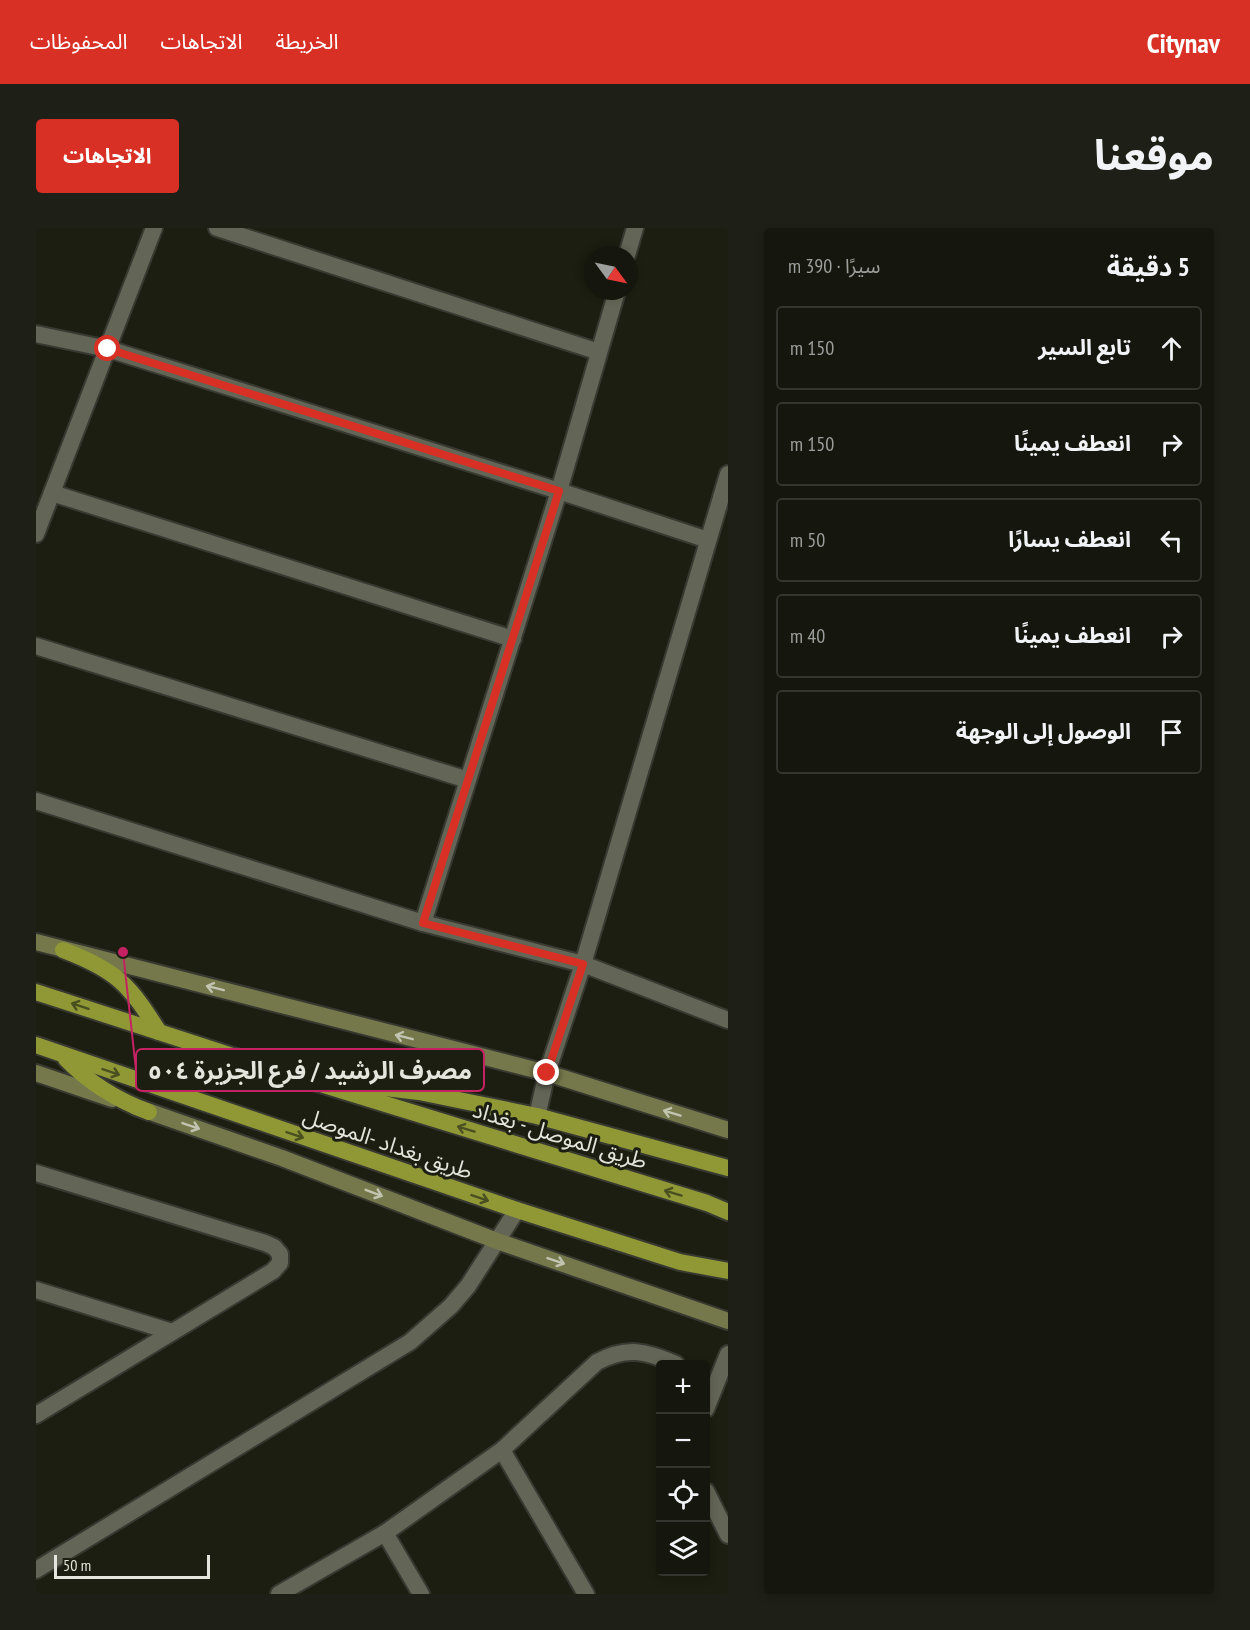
<!DOCTYPE html>
<html lang="ar">
<head>
<meta charset="utf-8">
<style>
  body { margin:0; font-family:"PT Sans Narrow","Noto Sans Arabic",sans-serif; background:#1e1f16; color:#f1f3f6; direction:rtl }
  .controls { position:absolute; right:18px; bottom:18px; display:grid; overflow:hidden; border-radius:6px; box-shadow:0 3px 9px #0003 }
  .controls button { width:54px; height:54px; display:grid; place-items:center; padding:0; border:0; border-bottom:2px solid #34352e; background:#15160d; color:#f1f3f6; font:30px sans-serif }
  .compass { position:absolute; left:548px; top:18px; width:54px; height:54px; border-radius:50%; background:#15160d; box-shadow:0 3px 9px #0003; rotate:123deg }
  .scale { position:absolute; left:18px; bottom:15px; width:156px; box-sizing:border-box; padding-left:6px; border:3px solid #e4e5dd; border-top:0; font-size:16px; line-height:21px; white-space:nowrap; color:#e4e5dd; -webkit-text-stroke:4px #1c1e11; paint-order:stroke }
  .stop { position:absolute; width:18px; height:18px; margin:-14px; border:4px solid #d93025; border-radius:50%; background:#fff }
  .stop.end { background:#d93025; border-color:#fff; box-shadow:0 2px 6px #0008 }
  .list { margin:0; padding:0; list-style:none }
  h2 { display:flex; justify-content:space-between; align-items:center; height:78px; margin:0; padding:0 24px; font-size:26px }
  h2 small { font-size:20px; font-weight:400; color:#9d9f9d }
  .list li { display:grid; grid-template-columns:39px 1fr auto; gap:18px; align-items:center; box-sizing:border-box; height:84px; margin:0 12px 12px; padding:0 12px; border:2px solid #34352e; border-radius:6px }
  .list b { display:block; font-size:22px; white-space:nowrap }
  .list em { font-size:20px; font-style:normal; color:#9d9f9d }
  .icon { flex:none; width:33px; height:33px; fill:none; stroke:currentColor; stroke-width:2; stroke-linecap:round; stroke-linejoin:round }
  .map { position:relative; flex:none; width:692px; height:1366px; overflow:hidden; direction:ltr; border-radius:6px }
  header { display:flex; align-items:center; gap:36px; box-sizing:border-box; height:84px; padding:0 30px; background:#d93025; color:#fff }
  header strong { font-size:28px }
  nav { display:flex; gap:33px; margin-inline-start:auto; font-size:21px }
  .intro { display:flex; align-items:center; justify-content:space-between; box-sizing:border-box; height:144px; padding:0 36px }
  h1 { margin:0; font-size:42px }
  .button { padding:15px 27px; border-radius:6px; background:#d93025; color:#fff; font-size:21px; font-weight:700 }
  main { display:flex; gap:36px; padding:0 36px }
  aside { flex:1; background:#15160d; border-radius:6px; box-shadow:0 3px 9px #0003 }
  .map>svg:first-child { display:block }
  .lines { fill:none; stroke-linecap:round; stroke-linejoin:round }
  .minor-casing { stroke:#383931; stroke-width:20 }
  .tertiary-casing { stroke:#383931; stroke-width:20 }
  .secondary-casing { stroke:#383931; stroke-width:20 }
  .trunk-casing { stroke:#383931; stroke-width:20 }
  .minor { stroke:#636556; stroke-width:16 }
  .tertiary { stroke:#636556; stroke-width:16 }
  .secondary { stroke:#74784a; stroke-width:16 }
  .trunk { stroke:#909835; stroke-width:16 }
  .oneway { stroke:#c2c4b1 }
  .oneway2 { stroke:#4a4f1f }
  .route { stroke:#d93025; stroke-width:8 }
  .labels { text-anchor:middle; dominant-baseline:central; stroke-width:6; stroke-linejoin:round; paint-order:stroke }
  .street-label { font-size:22px; fill:#e4e5dd; stroke:#1c1e11 }
  .leader { fill:none; stroke:#c42262; stroke-width:2 }
  .callout-dot { fill:#c42262; stroke:#1c1e11; stroke-width:2 }
  .callout { fill:#1c1e11; stroke:#c42262; stroke-width:2 }
  .callout-label { font-size:24px; text-anchor:middle; font-weight:bold; fill:#e4e5dd }
</style>
</head>
<body>
<header>
<strong>Citynav</strong>
<nav><a>الخريطة</a><a>الاتجاهات</a><a>المحفوظات</a></nav>
</header>
<div class="intro"><h1>موقعنا</h1><a class="button">الاتجاهات</a></div>
<main>
<aside>
<h2>5 دقيقة<small>سيرًا · 390 m</small></h2>
<ul class="list">
<li><svg class="icon" aria-label="ahead" viewBox="0 0 24 24"><path d="M12 20V5M6 11l6-6 6 6"/></svg><div><b>تابع السير</b></div><em>150 m</em></li>
<li><svg class="icon" aria-label="right" viewBox="0 0 24 24"><path d="M7 20v-9h11M14 6l5 5-5 5"/></svg><div><b>انعطف يمينًا</b></div><em>150 m</em></li>
<li><svg class="icon" aria-label="left" viewBox="0 0 24 24"><path d="M17 20v-9H6M10 6l-5 5 5 5"/></svg><div><b>انعطف يسارًا</b></div><em>50 m</em></li>
<li><svg class="icon" aria-label="right" viewBox="0 0 24 24"><path d="M7 20v-9h11M14 6l5 5-5 5"/></svg><div><b>انعطف يمينًا</b></div><em>40 m</em></li>
<li><svg class="icon" aria-label="arrive" viewBox="0 0 24 24"><path d="M6 21V4h12l-3 4 3 4H6"/></svg><div><b>الوصول إلى الوجهة</b></div></li>
</ul>
</aside>
<div class="map">
<svg width="692" height="1366" viewBox="0 0 692 1366">
  <rect width="100%" height="100%" fill="#1c1e11"/>
  <g class="lines">
    <defs>
      <g id="minor">
        <path d="M181,0L563,124"/>
        <path d="M591,27L599,0"/>
        <path d="M0,106L72,121L523,263L672,312"/>
        <path d="M16,265L477,411"/>
        <path d="M0,306L118,0"/>
        <path d="M0,418L432,552"/>
        <path d="M0,573L387,695L547,736L692,792"/>
        <path d="M387,695L523,263L581,63"/>
        <path d="M0,945L229,1015L238,1019L244,1026V1035L237,1043L0,1187"/>
        <path d="M0,1062L136,1104"/>
        <path d="M670,1181L692,1126"/>
        <path d="M466,1222L550,1366"/>
        <path d="M670,1263L692,1307"/>
        <path d="M349,1305L385,1366"/>
        <path d="M243,1366L349,1305L466,1222L561,1134C591,1118 610,1123 640,1136"/>
      </g>
      <g id="tertiary">
        <path d="M501,888L511,845L547,736L692,246"/>
        <path d="M0,1342L374,1114L415,1078L432,1058L481,982"/>
      </g>
      <g id="secondary">
        <path d="M0,714L511,845L692,902"/>
        <path d="M0,845L76,871"/>
        <path d="M100,879L246,930L461,1013L692,1093"/>
      </g>
      <g id="trunk">
        <path d="M27,722C80,742 93,756 123,804"/>
        <path d="M0,764L255,847L671,975L692,984"/>
        <path d="M0,817L481,982L644,1034L692,1043"/>
        <path d="M30,831C54,856 81,872 113,884"/>
        <path d="M307,855L383,864L501,888L692,940"/>
      </g>
    </defs>
    <!-- minor casing -->
    <use href="#minor" class="minor-casing"/>
    <!-- tertiary casing -->
    <use href="#tertiary" class="tertiary-casing"/>
    <!-- secondary casing -->
    <use href="#secondary" class="secondary-casing"/>
    <!-- trunk casing -->
    <use href="#trunk" class="trunk-casing"/>
    <!-- minor -->
    <use href="#minor" class="minor"/>
    <!-- tertiary -->
    <use href="#tertiary" class="tertiary"/>
    <!-- secondary -->
    <use href="#secondary" class="secondary"/>
    <!-- trunk -->
    <use href="#trunk" class="trunk"/>
  </g>
  <!-- one-way arrows -->
  <defs><path id="oneway-shaft" d="M-6 0H5M1.5-3L5.5 0L1.5 3" fill="none" stroke-width="1.6" stroke-linecap="round" stroke-linejoin="round" transform="scale(1.5)"/></defs>
  <g class="oneway">
    <use href="#oneway-shaft" transform="translate(179 760) rotate(-166)"/>
    <use href="#oneway-shaft" transform="translate(368 809) rotate(-166)"/>
    <use href="#oneway-shaft" transform="translate(636 885) rotate(-163)"/>
    <use href="#oneway-shaft" transform="translate(155 898) rotate(19)"/>
    <use href="#oneway-shaft" transform="translate(338 965) rotate(21)"/>
    <use href="#oneway-shaft" transform="translate(520 1033) rotate(19)"/>
  </g>
  <g class="oneway2">
    <use href="#oneway-shaft" transform="translate(44 778) rotate(-162)"/>
    <use href="#oneway-shaft" transform="translate(75 844) rotate(19)"/>
    <use href="#oneway-shaft" transform="translate(430 901) rotate(-163)"/>
    <use href="#oneway-shaft" transform="translate(259 907) rotate(19)"/>
    <use href="#oneway-shaft" transform="translate(637 965) rotate(-163)"/>
    <use href="#oneway-shaft" transform="translate(444 970) rotate(19)"/>
  </g>
  <g class="lines">
    <!-- route -->
    <path class="route" d="M72,121L523,263L387,695L547,736L511,845"/>
  </g>
  <g class="labels">
    <!-- street labels -->
    <g class="street-label">
      <text transform="translate(524 907) rotate(17)">طريق الموصل - بغداد</text>
      <text transform="translate(352 915) rotate(19)">طريق بغداد -الموصل</text>
    </g>
  </g>
  <!-- callouts -->
  <path class="leader" d="M87 724L100 842"/>
  <circle class="callout-dot" cx="87" cy="724" r="6"/>
  <rect class="callout" x="100" y="821" width="348" height="42" rx="6"/>
  <g class="callout-label">
    <text x="274" y="851">مصرف الرشيد / فرع الجزيرة ٥٠٤</text>
  </g>
</svg>
<div class="controls">
<button>+</button>
<button>−</button>
<button><svg class="icon" aria-label="locate" viewBox="0 0 24 24"><circle cx="12" cy="12" r="6"/><path d="M12 2v4M12 18v4M2 12h4M18 12h4"/></svg></button>
<button><svg class="icon" aria-label="layers" viewBox="0 0 24 24"><path d="M12 4l9 5-9 5-9-5zM3 14l9 5 9-5"/></svg></button>
</div>
<svg class="compass" viewBox="-18 -18 36 36"><path d="M0-13l5 13h-10z" fill="#e53935"/><path d="M0 13l5-13h-10z" fill="#9d9f9d"/></svg>
<div class="scale">50 m</div>
<div class="stop" style="left:72px;top:121px"></div>
<div class="stop end" style="left:511px;top:845px"></div>
</div>
</main>
</body>
</html>
